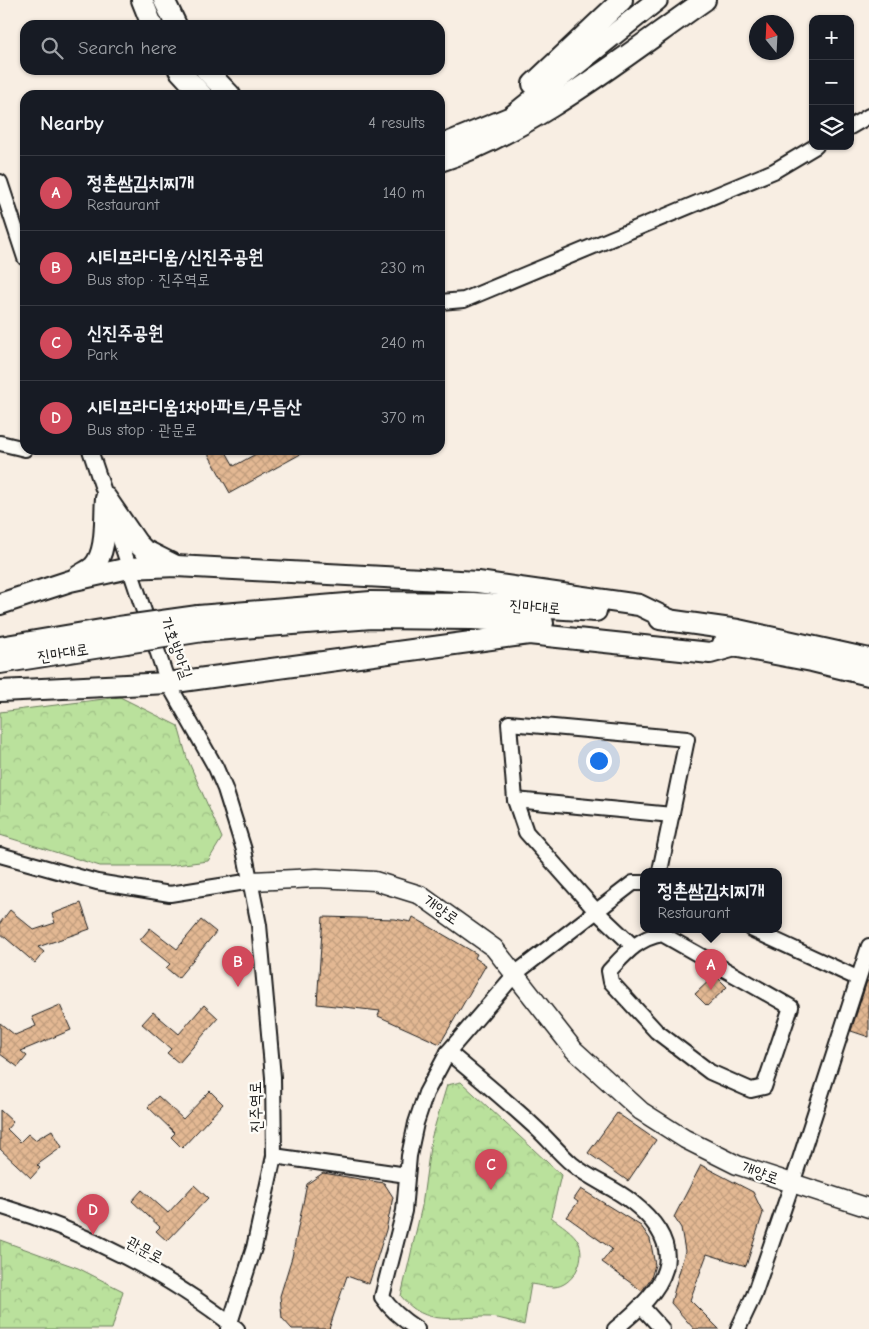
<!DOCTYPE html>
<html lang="en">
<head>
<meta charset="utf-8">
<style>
  body { margin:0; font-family:"Comic Neue","Poor Story",sans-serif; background:#242831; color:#f1f3f6 }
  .controls { position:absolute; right:15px; top:15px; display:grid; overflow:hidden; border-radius:10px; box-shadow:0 1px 4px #0004 }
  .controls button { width:45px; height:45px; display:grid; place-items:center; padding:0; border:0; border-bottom:1px solid #363941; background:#171b24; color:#f1f3f6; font:25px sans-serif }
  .compass { position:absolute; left:749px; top:15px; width:45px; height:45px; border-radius:50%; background:#171b24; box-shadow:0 1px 4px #0004; rotate:342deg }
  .you { position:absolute; left:598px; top:760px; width:18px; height:18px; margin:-12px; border:4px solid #fff; border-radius:50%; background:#1a73e8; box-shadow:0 0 0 8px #1a73e833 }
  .badge { display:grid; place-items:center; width:32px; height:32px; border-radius:50%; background:#d1495b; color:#fff; font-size:16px; font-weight:700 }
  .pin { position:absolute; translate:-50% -41px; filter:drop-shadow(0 1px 2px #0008) }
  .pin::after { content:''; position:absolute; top:26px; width:18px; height:15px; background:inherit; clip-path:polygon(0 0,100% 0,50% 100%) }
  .popup { position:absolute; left:640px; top:868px; width:142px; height:65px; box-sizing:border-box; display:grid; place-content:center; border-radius:10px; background:#171b24; filter:drop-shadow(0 1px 4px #0005); font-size:16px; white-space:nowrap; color:#9ea1a6 }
  .popup b { font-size:19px; color:#f1f3f6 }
  .popup::after { content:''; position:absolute; left:50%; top:100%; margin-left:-10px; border:10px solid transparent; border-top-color:#171b24 }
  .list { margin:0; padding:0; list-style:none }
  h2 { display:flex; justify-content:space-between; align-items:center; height:65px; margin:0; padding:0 20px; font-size:21px }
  h2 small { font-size:16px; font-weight:400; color:#9ea1a6 }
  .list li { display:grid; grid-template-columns:32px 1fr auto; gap:15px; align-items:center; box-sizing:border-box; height:75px; padding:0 20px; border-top:1px solid #363941 }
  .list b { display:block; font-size:19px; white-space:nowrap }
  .list p { margin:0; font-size:16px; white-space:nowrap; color:#9ea1a6 }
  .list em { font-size:16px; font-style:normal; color:#9ea1a6 }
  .icon { flex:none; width:28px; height:28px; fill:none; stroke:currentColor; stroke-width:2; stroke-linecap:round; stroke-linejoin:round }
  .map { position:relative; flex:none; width:869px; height:1329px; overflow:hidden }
  .search { position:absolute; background:#171b24; box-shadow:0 1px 4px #0004; left:20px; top:20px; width:425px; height:55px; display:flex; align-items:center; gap:12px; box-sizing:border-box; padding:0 18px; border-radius:15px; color:#9ea1a6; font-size:19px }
  .panel { position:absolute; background:#171b24; box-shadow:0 1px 4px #0004; left:20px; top:90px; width:425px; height:365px; border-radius:15px }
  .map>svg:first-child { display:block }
  .forest { fill:url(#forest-crowns); stroke:#6b7e5c }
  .building { fill:url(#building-cross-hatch); stroke:#1c1c1c }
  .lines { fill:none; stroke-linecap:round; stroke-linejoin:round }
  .minor-casing { stroke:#1c1c1c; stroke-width:18 }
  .major-casing { stroke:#1c1c1c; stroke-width:21 }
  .highway-casing { stroke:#1c1c1c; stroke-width:24 }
  .minor { stroke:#fdfcf7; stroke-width:14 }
  .major { stroke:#fdfcf7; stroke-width:18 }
  .highway { stroke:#fdfcf7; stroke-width:20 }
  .highway-bridge-casing { stroke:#1c1c1c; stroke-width:24; stroke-linecap:butt }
  .highway-bridge { stroke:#fdfcf7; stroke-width:20 }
  .labels { text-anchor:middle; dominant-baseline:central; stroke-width:4.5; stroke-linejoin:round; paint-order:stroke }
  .street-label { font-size:16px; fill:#1c1c1c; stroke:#fdfcf7 }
</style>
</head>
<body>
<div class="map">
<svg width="869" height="1329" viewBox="0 0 869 1329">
  <defs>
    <pattern id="forest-crowns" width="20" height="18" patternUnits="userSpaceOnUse" patternTransform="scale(1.25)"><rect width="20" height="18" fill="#bae19c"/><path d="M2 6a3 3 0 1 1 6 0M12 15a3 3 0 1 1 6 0" fill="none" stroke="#9fc086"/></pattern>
    <pattern id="building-cross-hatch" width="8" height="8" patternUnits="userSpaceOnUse" patternTransform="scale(1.25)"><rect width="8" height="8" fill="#e3b893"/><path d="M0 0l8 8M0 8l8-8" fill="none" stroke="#c29e7e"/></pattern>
  </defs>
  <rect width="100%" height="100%" fill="#f8eee3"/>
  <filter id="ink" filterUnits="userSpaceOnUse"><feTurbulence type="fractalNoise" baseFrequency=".02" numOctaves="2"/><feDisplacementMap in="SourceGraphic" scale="10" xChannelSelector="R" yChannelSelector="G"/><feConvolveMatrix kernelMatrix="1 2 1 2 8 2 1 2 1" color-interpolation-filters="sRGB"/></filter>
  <g filter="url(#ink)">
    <!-- forest -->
    <g class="forest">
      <path d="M120,697L178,726L187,758L222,838L208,861L167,866H100L0,835V712Z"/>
      <path d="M461,1082L561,1175L551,1217C560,1224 574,1232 579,1243C586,1260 573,1286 554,1287C547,1287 538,1285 531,1284L524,1325C513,1322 501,1318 490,1317C454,1316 426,1328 401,1296L422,1206L431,1139L447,1085Z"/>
      <path d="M0,1240L78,1268L123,1291L112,1329H0Z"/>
    </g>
    <!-- building -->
    <g class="building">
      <path d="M206,450H225L234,466L263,450H308L230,493Z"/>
      <path d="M81,903L90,929L38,947L44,952L35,963L0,933V923L10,910L34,930L55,923L52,914Z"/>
      <path d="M323,917L395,919L411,922L413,917L477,954L475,958L486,965L440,1044L378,1016L380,1011L317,1004Z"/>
      <path d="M201,920L216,932L178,978L166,968L170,964L140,940L150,928L177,949Z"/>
      <path d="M715,975L727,987L707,1006L695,994Z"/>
      <path d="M867,981H869V1037L851,1031Z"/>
      <path d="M60,1005L71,1030L21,1051L27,1056L18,1067L0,1054V1023L15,1035L36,1026L32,1017Z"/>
      <path d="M204,1005L218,1018L179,1063L167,1053L171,1049L142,1024L153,1012L179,1034Z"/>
      <path d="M210,1091L223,1104L182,1148L171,1137L175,1133L148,1107L158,1096L183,1119Z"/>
      <path d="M0,1110L13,1122L7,1129L20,1142L28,1134L35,1140L52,1130L62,1147L37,1165L40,1168L31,1178L0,1149Z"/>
      <path d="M617,1113L656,1140L628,1181L588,1153Z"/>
      <path d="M701,1165L753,1192L763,1213L746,1266L707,1254L690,1300L719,1329H694L671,1303L685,1251L681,1228L674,1217Z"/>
      <path d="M323,1173L384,1183L393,1197L386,1230L369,1284L347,1276L329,1329H292L282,1318L280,1296L292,1257L307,1184Z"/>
      <path d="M194,1185L208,1198L167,1241L156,1231L160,1227L132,1201L142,1190L168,1213Z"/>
      <path d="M581,1189L641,1226L650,1239L655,1265L651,1278L642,1291L602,1262L612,1249L567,1217L578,1202L574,1199Z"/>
    </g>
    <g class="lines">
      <defs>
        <g id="minor">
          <path d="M850,127L869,116"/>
          <path d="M0,182L25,258"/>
          <path d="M440,302L464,300L774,171L816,146"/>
          <path d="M0,443L25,449"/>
          <path d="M90,450L168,683L216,768L225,789L244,850L259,925L273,1077L274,1156L254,1248L228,1329"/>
          <path d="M515,800L672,815"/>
          <path d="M0,855L97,882L170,894L252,881"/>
          <path d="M751,929L857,978"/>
          <path d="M662,934L791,1007L764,1087L751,1090L710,1072L656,1031L611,982L609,971C625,954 638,938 662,934Z"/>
          <path d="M633,946L596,911L526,832L515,800L509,723L687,739L660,871"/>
          <path d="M448,1052C478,1077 508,1102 537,1129C549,1140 559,1153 572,1164C591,1180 614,1187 632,1202C694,1251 664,1290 615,1329"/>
          <path d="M274,1156L407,1175"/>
          <path d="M0,1206C82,1230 171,1276 237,1329"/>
          <path d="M642,1307L662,1329"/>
          <path d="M417,1329C403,1320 391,1310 382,1297L404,1211L409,1156L416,1123L426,1093L448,1052L516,973L633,883H644"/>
          <path d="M738,1329L754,1295L792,1184L869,946"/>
        </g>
        <path id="major" d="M252,881L317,878L375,881L420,895L494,948L574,1050L641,1111L685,1139L737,1165L869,1208"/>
        <g id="highway">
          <path d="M142,0L152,25"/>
          <path d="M164,0L176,25"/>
          <path d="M179,70L202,95"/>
          <path d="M206,70L230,95"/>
          <path d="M533,84L622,0"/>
          <path d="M440,146L511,117L657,0"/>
          <path d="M440,161C531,132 626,55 705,0"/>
          <path d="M76,578C81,574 88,571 93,567C108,552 104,518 106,498L137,543L144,550L174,565"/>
          <path d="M0,604L70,581L129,568L176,566L478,582L639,605L672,621"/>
          <path d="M198,616L371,602L473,603L596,611"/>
          <path d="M660,619L738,630L869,659"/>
          <path d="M203,631L372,618L472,619L543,623"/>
          <path d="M723,644L812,661L869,675"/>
          <path d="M0,647L119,627"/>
          <path d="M0,663L126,643"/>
          <path d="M0,691L168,683L529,634L710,653L735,646"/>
        </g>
      </defs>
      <!-- minor casing -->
      <use href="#minor" class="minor-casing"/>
      <!-- major casing -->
      <use href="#major" class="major-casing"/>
      <!-- highway casing -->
      <use href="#highway" class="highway-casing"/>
      <!-- minor -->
      <use href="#minor" class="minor"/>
      <!-- major -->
      <use href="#major" class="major"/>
      <!-- highway -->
      <use href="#highway" class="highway"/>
      <defs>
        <g id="highway-bridge">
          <path d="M119,627L198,616"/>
          <path d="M126,643L203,631"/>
        </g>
      </defs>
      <!-- highway-bridge casing -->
      <use href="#highway-bridge" class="highway-bridge-casing"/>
      <!-- highway-bridge -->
      <use href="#highway-bridge" class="highway-bridge"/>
    </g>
  </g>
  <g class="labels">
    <!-- street labels -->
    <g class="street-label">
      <text transform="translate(535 607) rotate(4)">진마대로</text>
      <text transform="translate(176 648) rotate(70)">가호방아길</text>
      <text transform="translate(63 653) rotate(-9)">진마대로</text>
      <text transform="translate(441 910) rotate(34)">개양로</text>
      <text transform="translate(256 1107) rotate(-91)">진주역로</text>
      <text transform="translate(760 1173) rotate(20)">개양로</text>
      <text transform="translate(145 1250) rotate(28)">관문로</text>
    </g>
  </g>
</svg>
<div class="controls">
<button>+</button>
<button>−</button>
<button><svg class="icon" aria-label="layers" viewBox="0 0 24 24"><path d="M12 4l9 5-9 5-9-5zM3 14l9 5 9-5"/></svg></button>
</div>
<svg class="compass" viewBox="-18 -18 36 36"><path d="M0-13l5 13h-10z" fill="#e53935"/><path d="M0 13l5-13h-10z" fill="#9ea1a6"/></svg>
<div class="you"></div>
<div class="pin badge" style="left:711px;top:990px">A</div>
<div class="popup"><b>정촌쌈김치찌개</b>Restaurant</div>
<div class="pin badge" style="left:238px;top:987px">B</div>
<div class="pin badge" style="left:491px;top:1190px">C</div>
<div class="pin badge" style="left:93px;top:1235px">D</div>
<div class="search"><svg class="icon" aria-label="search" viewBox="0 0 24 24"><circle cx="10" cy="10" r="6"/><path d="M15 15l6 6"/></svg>Search here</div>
<section class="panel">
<h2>Nearby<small>4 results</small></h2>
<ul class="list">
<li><span class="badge">A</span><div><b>정촌쌈김치찌개</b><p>Restaurant</p></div><em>140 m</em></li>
<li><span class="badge">B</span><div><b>시티프라디움/신진주공원</b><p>Bus stop · 진주역로</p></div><em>230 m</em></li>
<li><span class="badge">C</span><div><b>신진주공원</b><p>Park</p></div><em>240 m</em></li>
<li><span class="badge">D</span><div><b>시티프라디움1차아파트/무듬산</b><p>Bus stop · 관문로</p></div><em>370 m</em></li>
</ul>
</section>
</div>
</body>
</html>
